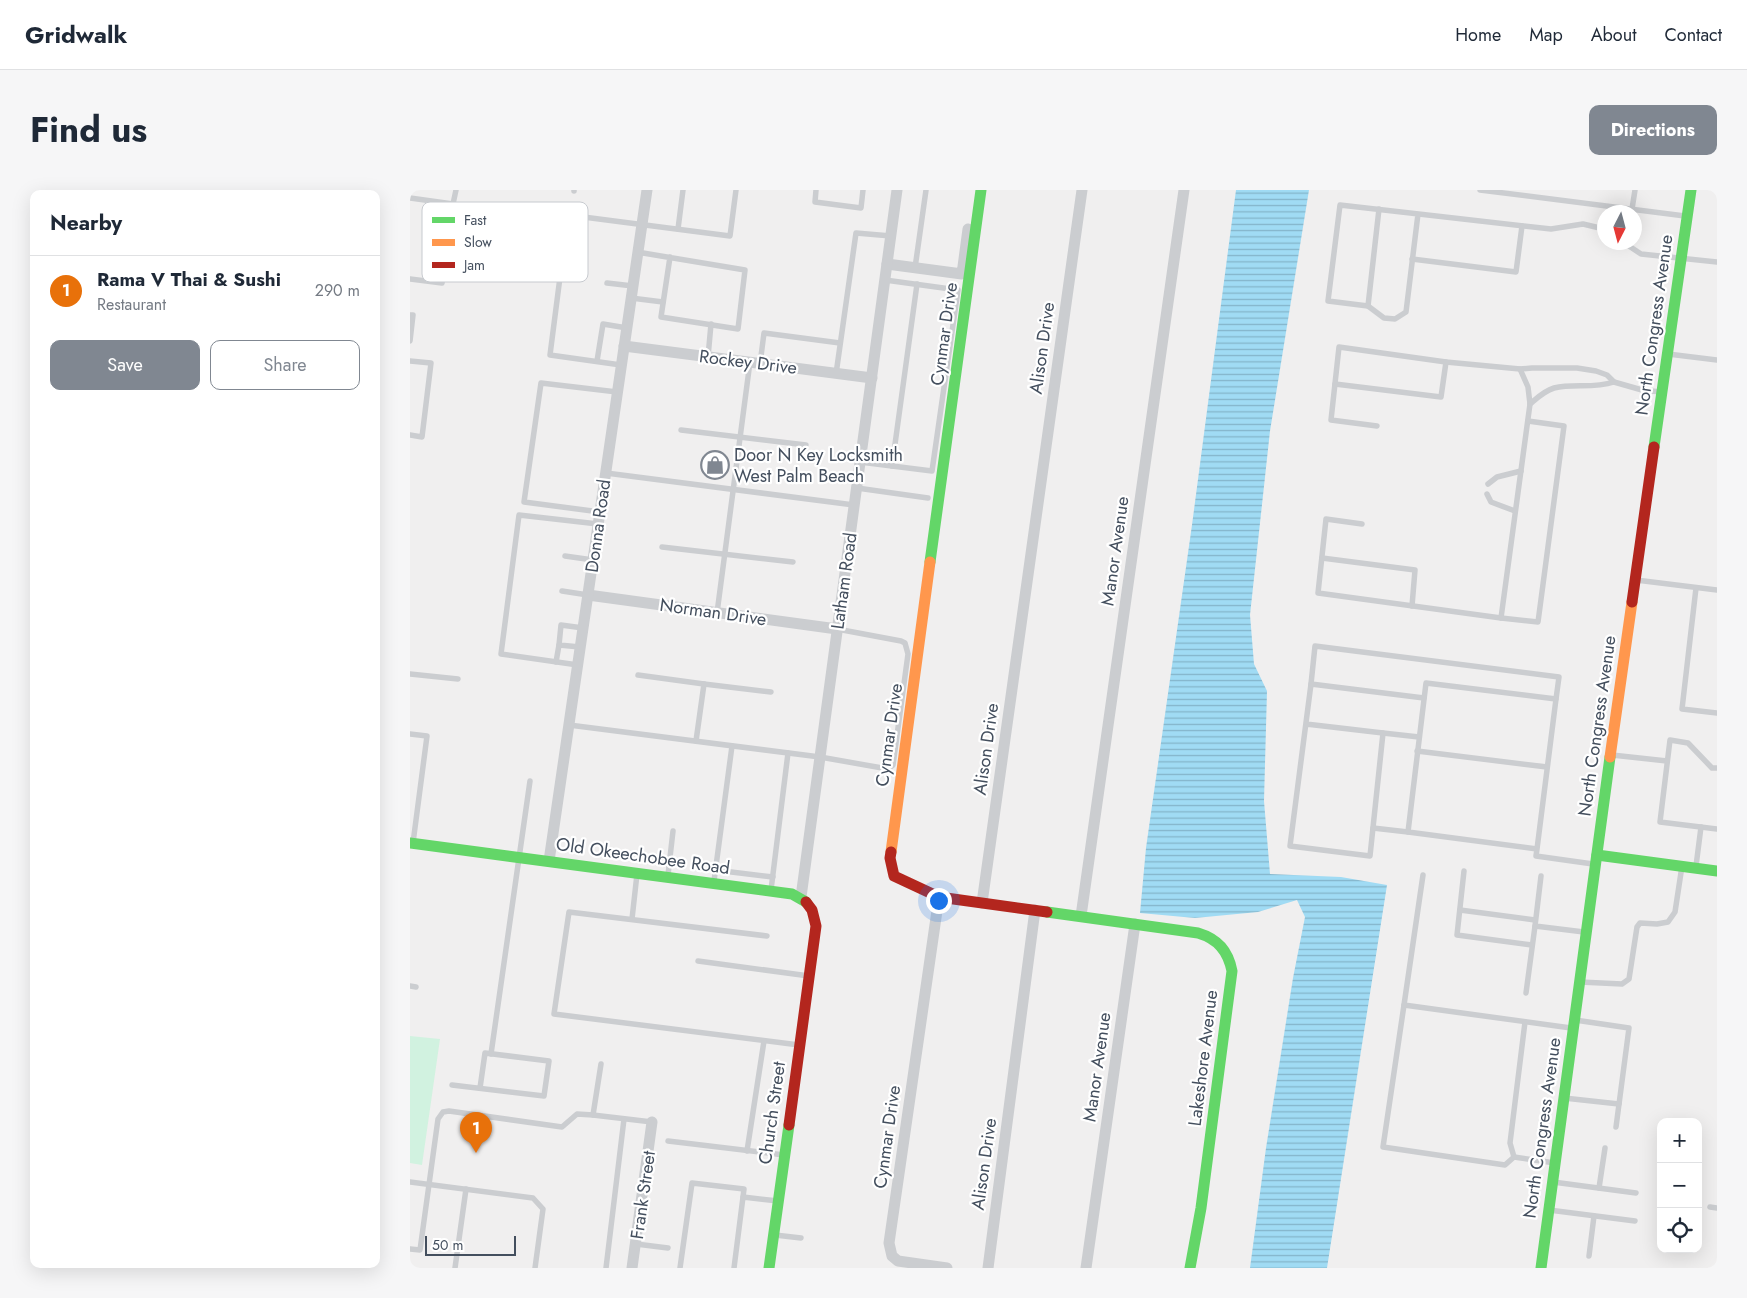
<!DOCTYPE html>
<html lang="en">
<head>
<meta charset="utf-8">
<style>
  body { margin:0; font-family:Jost,sans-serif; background:#f6f6f7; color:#1f2937 }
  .controls { position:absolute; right:15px; bottom:15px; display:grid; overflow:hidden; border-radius:10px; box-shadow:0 5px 20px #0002 }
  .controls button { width:45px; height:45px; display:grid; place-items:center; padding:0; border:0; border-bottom:1px solid #e0e1e3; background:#fff; color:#1f2937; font:25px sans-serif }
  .compass { position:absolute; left:1187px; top:15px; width:45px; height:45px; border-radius:50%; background:#fff; box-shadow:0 5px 20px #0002; rotate:186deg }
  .scale { position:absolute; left:15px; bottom:12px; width:91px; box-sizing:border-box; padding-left:5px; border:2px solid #444f5e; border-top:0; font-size:14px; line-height:18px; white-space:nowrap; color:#444f5e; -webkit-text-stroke:4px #fff; paint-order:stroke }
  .you { position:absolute; left:528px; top:710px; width:18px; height:18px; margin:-12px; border:4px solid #fff; border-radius:50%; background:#1a73e8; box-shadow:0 0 0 8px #1a73e833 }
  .badge { display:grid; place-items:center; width:32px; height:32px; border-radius:50%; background:#808791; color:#fff; font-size:16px; font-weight:700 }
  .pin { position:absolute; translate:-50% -41px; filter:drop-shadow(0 1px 2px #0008) }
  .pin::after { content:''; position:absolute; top:26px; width:18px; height:15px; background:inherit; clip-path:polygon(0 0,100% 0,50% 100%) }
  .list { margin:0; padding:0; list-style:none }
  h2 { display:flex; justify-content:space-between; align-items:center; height:65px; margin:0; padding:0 20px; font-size:21px }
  h2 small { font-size:16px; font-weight:400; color:#747a83 }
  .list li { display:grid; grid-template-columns:32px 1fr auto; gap:15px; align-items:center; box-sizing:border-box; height:70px; padding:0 20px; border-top:1px solid #e0e1e3 }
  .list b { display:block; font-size:19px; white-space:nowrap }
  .list p { margin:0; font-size:16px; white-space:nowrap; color:#747a83 }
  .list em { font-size:16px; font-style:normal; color:#747a83 }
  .actions { display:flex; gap:10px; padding:15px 20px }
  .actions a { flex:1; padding:11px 0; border:1px solid #808791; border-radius:10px; text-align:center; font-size:18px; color:#808791 }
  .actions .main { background:#808791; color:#fff }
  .icon { flex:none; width:28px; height:28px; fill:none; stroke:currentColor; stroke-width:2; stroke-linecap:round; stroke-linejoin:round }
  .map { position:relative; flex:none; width:1307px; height:1078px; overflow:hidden; border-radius:10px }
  header { display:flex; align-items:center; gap:30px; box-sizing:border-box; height:70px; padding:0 25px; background:#fff; border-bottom:1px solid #e0e1e3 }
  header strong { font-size:24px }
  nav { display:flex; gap:28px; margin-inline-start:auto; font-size:18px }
  .intro { display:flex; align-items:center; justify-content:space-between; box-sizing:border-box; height:120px; padding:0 30px }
  h1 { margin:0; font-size:35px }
  .button { padding:12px 22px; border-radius:10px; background:#808791; color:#fff; font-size:18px; font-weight:700 }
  main { display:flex; gap:30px; padding:0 30px }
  aside { flex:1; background:#fff; border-radius:10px; box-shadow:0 5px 20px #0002 }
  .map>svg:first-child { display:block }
  .pitch { fill:#d1f2e0 }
  .water { fill:url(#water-rules) }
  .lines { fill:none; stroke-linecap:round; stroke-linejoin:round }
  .lane { stroke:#cbcdd0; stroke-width:5.5 }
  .street { stroke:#cbcdd0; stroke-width:11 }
  .fast { stroke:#63d668; stroke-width:11 }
  .slow { stroke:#ff974d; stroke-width:11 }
  .jam { stroke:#b3261e; stroke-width:11 }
  .labels { text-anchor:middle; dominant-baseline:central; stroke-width:4.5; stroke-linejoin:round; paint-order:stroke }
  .street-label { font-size:18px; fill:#444f5e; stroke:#fff }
  .poi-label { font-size:18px; fill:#444f5e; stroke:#fff; text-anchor:start }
  .key { fill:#fff; stroke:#c7cacf; stroke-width:1 }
  .key-label { font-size:14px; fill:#444f5e }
</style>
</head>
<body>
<header>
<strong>Gridwalk</strong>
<nav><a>Home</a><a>Map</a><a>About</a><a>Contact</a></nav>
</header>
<div class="intro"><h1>Find us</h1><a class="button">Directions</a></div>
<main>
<aside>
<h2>Nearby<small></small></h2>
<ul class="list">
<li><span class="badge" style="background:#e8710a">1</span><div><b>Rama V Thai &amp; Sushi</b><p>Restaurant</p></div><em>290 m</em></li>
</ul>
<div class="actions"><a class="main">Save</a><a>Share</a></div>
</aside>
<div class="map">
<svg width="1307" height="1078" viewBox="0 0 1307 1078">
  <defs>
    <pattern id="water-rules" width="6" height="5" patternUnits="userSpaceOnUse" patternTransform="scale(1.25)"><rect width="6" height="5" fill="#a0dbf4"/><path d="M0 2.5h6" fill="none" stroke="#84b4c9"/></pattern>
  </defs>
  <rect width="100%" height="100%" fill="#f0efef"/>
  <!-- pitch -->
  <path class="pitch" d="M0,846L30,849L12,975L0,973Z"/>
  <!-- water -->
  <path class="water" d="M826,0H899L860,241L840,425L844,474L857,501L854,611L860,684L931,687L977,695L917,1078H840L856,958L883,788L895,727L887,710L848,722L785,728L730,723L736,658L782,335Z"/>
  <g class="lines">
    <!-- lane -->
    <g class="lane">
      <path d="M406,0L405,12L451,18L453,0"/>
      <path d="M1070,0L1275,26"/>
      <path d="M164,1V0"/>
      <path d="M0,8L43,14L32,93L0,89"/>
      <path d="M43,14L46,0"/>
      <path d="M1222,19L1225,0"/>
      <path d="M1008,24L996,122L985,129L974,128L958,116L918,111L930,15L1141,39L1173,34L1194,39"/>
      <path d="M268,39L273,0"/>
      <path d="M1213,52L1231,64L1307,72"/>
      <path d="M227,62L335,80L328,139L251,127L260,67"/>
      <path d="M1002,69L1106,82L1112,36"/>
      <path d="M505,78L516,0"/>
      <path d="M197,93L223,96"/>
      <path d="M221,108L253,112"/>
      <path d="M958,116L969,19"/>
      <path d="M0,125H3L0,151"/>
      <path d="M1258,164L1307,170"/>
      <path d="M298,167L301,134"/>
      <path d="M0,171L21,173L12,247L0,245"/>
      <path d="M187,171L193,134L217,138"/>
      <path d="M350,174L354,143L430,153"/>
      <path d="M211,175L140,165L158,25L320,46L326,0"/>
      <path d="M426,184L446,43L481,46"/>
      <path d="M925,194L1031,207L1036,172"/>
      <path d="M1120,214C1127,208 1134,201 1144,198C1164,193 1182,199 1204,192"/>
      <path d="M967,236L921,230L929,157L1036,172L1110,179L1122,178H1167L1186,181L1197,185L1204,192L1232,200L1251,202"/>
      <path d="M271,240L396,255"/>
      <path d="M450,272L522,281L548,100L475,90"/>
      <path d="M482,276L507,94"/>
      <path d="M196,283L444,315"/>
      <path d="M1078,294L1087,287L1111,281"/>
      <path d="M447,298L518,308"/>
      <path d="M1077,304L1081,312L1105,321"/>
      <path d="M190,322L114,312L131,193L207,202"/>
      <path d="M952,334L916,329L908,403L1091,428L1120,214L1118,197L1110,179"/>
      <path d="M252,357L383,372"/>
      <path d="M155,366L183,370"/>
      <path d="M912,368L1005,380L1002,416"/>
      <path d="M1226,390L1307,400"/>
      <path d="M1286,398L1272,519L1307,523"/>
      <path d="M152,401L178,405"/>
      <path d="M307,423L340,172"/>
      <path d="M1091,428L1128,432L1154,236L1118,231"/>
      <path d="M170,457L149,455L151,435L173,438"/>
      <path d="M146,472L149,455"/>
      <path d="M168,475L91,464L109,325L188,334"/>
      <path d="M0,484L48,489"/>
      <path d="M228,485L294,494L286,551"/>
      <path d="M294,494L361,502"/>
      <path d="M901,494L905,456L1149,487L1146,509"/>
      <path d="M896,534L973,543L960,666L880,656L901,494L1014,508"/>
      <path d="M159,535L410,567L478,579L483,575L498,464L495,453L491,451L427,439"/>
      <path d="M973,543L1009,547"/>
      <path d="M0,544L17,546L3,653"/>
      <path d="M1007,561L1137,577"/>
      <path d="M1202,565L1257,571"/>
      <path d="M1307,578H1302L1278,553L1260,550L1250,632L1307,639"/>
      <path d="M963,638L998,642"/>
      <path d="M1127,659L998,642L1016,493L1146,509L1127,659L1126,666L1183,674"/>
      <path d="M1286,676L1291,637"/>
      <path d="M305,680L363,687"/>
      <path d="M1054,681L1047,745L1122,755"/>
      <path d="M258,685L263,641"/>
      <path d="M1013,685L994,815L1161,838"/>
      <path d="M1131,686L1125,736L1174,742"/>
      <path d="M304,691L322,556"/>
      <path d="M361,700L378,563"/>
      <path d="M1050,720L1125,730"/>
      <path d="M222,729L227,684"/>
      <path d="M357,746L159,722L144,824L389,855"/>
      <path d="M288,771L399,786"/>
      <path d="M1170,792L1212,794L1219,789L1227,737L1230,733L1247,734L1258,732L1265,722L1272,676"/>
      <path d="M0,796L6,797"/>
      <path d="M1116,803L1125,736"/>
      <path d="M994,815L973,957L1095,975L1104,967L1145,973"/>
      <path d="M1165,830L1219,838L1206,937"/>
      <path d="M81,864L120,591"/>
      <path d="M42,895L134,906L139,871L75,863L70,898"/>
      <path d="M1154,908L1209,914"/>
      <path d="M183,925L191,874"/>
      <path d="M258,951L374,965"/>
      <path d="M337,961L354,851"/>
      <path d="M1104,967L1100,953L1115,832"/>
      <path d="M0,992L123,1008L133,1019L125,1078"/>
      <path d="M1143,992L1226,1003"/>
      <path d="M1189,998L1195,958"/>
      <path d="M1300,1017L1307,1018"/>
      <path d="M1139,1020L1225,1031"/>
      <path d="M365,1045L391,1048"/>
      <path d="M226,1054L258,1058"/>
      <path d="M0,1059L10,1060L28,929L33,922L39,921L152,937L167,924L183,925L242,932"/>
      <path d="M1179,1066L1184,1026"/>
      <path d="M45,1078L56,999"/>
      <path d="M196,1078L214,929"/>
      <path d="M270,1078L282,993L334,999L333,1007"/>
      <path d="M324,1078L333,1007L368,1011"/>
    </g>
    <!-- street -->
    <g class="street">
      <path d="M477,74L552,84L558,39"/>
      <path d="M214,156L462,188"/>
      <path d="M178,405L427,439"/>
      <path d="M139,671L237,0"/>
      <path d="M391,707L487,0"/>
      <path d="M529,707L479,1053L482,1066L488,1071L537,1078"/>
      <path d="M572,713L672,0"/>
      <path d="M671,726L774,0"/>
      <path d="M222,1078L242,932"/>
      <path d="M578,1078L625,720"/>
      <path d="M676,1078L725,734"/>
    </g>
    <!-- fast -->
    <g class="fast">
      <path d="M1244,257L1281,0"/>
      <path d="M520,372L571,0"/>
      <path d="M0,653L382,704L396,712"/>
      <path d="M1187,665L1307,681"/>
      <path d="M637,722L788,743C808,749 818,761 822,781L791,1018L780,1078"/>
      <path d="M359,1078L379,935"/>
      <path d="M1131,1078L1200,567"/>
    </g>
    <!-- slow -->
    <g class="slow">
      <path d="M1200,567L1222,412"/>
      <path d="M481,662L520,372"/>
    </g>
    <!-- jam -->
    <g class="jam">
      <path d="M1222,412L1244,257"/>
      <path d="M481,662L480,668L484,686L529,707L637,722"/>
      <path d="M379,935L406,736L402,720L396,712"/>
    </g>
  </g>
  <!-- icons -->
  <defs>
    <symbol id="shop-ring" viewBox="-11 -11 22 22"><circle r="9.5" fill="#fff" stroke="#808791" stroke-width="1.5"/><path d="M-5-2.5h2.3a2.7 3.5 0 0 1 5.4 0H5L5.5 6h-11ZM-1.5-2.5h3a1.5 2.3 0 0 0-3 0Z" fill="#808791"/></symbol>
  </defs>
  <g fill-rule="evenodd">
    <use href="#shop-ring" x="289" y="259" width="32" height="32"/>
  </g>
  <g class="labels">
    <!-- street labels -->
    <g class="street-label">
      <text transform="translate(1244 135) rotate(-82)">North Congress Avenue</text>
      <text transform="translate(534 144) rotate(-82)">Cynmar Drive</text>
      <text transform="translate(632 158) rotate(-82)">Alison Drive</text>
      <text transform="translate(338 172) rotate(7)">Rockey Drive</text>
      <text transform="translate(188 336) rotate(-82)">Donna Road</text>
      <text transform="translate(705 361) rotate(-82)">Manor Avenue</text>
      <text transform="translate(434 391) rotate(-82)">Latham Road</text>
      <text transform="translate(303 422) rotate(8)">Norman Drive</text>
      <text transform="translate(1187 536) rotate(-82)">North Congress Avenue</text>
      <text transform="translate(479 545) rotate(-82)">Cynmar Drive</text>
      <text transform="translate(576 559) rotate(-82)">Alison Drive</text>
      <text transform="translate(233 666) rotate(8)">Old Okeechobee Road</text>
      <text transform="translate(793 868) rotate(-83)">Lakeshore Avenue</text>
      <text transform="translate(687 877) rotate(-82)">Manor Avenue</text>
      <text transform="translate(362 923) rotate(-82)">Church Street</text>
      <text transform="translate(1132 938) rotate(-82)">North Congress Avenue</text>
      <text transform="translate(477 947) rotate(-82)">Cynmar Drive</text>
      <text transform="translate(574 974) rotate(-82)">Alison Drive</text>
      <text transform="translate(233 1005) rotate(-82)">Frank Street</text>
    </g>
    <!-- poi labels -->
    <g class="poi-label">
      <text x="324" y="265">Door N Key Locksmith<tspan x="324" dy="21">West Palm Beach</tspan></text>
    </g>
  </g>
  <!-- legend -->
  <rect x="12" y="12" width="166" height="80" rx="8" class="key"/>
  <rect x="22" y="27" width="23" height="6" fill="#63d668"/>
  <rect x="22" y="49" width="23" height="7" fill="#ff974d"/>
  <rect x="22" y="72" width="23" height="6" fill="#b3261e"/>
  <g class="key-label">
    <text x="54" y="35">Fast</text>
    <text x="54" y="57">Slow</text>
    <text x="54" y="80">Jam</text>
  </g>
</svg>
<div class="controls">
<button>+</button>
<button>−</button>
<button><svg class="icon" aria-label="locate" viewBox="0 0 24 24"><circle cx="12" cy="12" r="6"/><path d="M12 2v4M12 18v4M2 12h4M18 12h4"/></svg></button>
</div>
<svg class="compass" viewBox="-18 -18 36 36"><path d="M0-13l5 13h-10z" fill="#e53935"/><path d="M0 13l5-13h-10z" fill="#747a83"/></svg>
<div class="scale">50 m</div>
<div class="you"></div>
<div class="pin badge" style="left:66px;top:963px;background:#e8710a">1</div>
</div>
</main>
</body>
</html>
